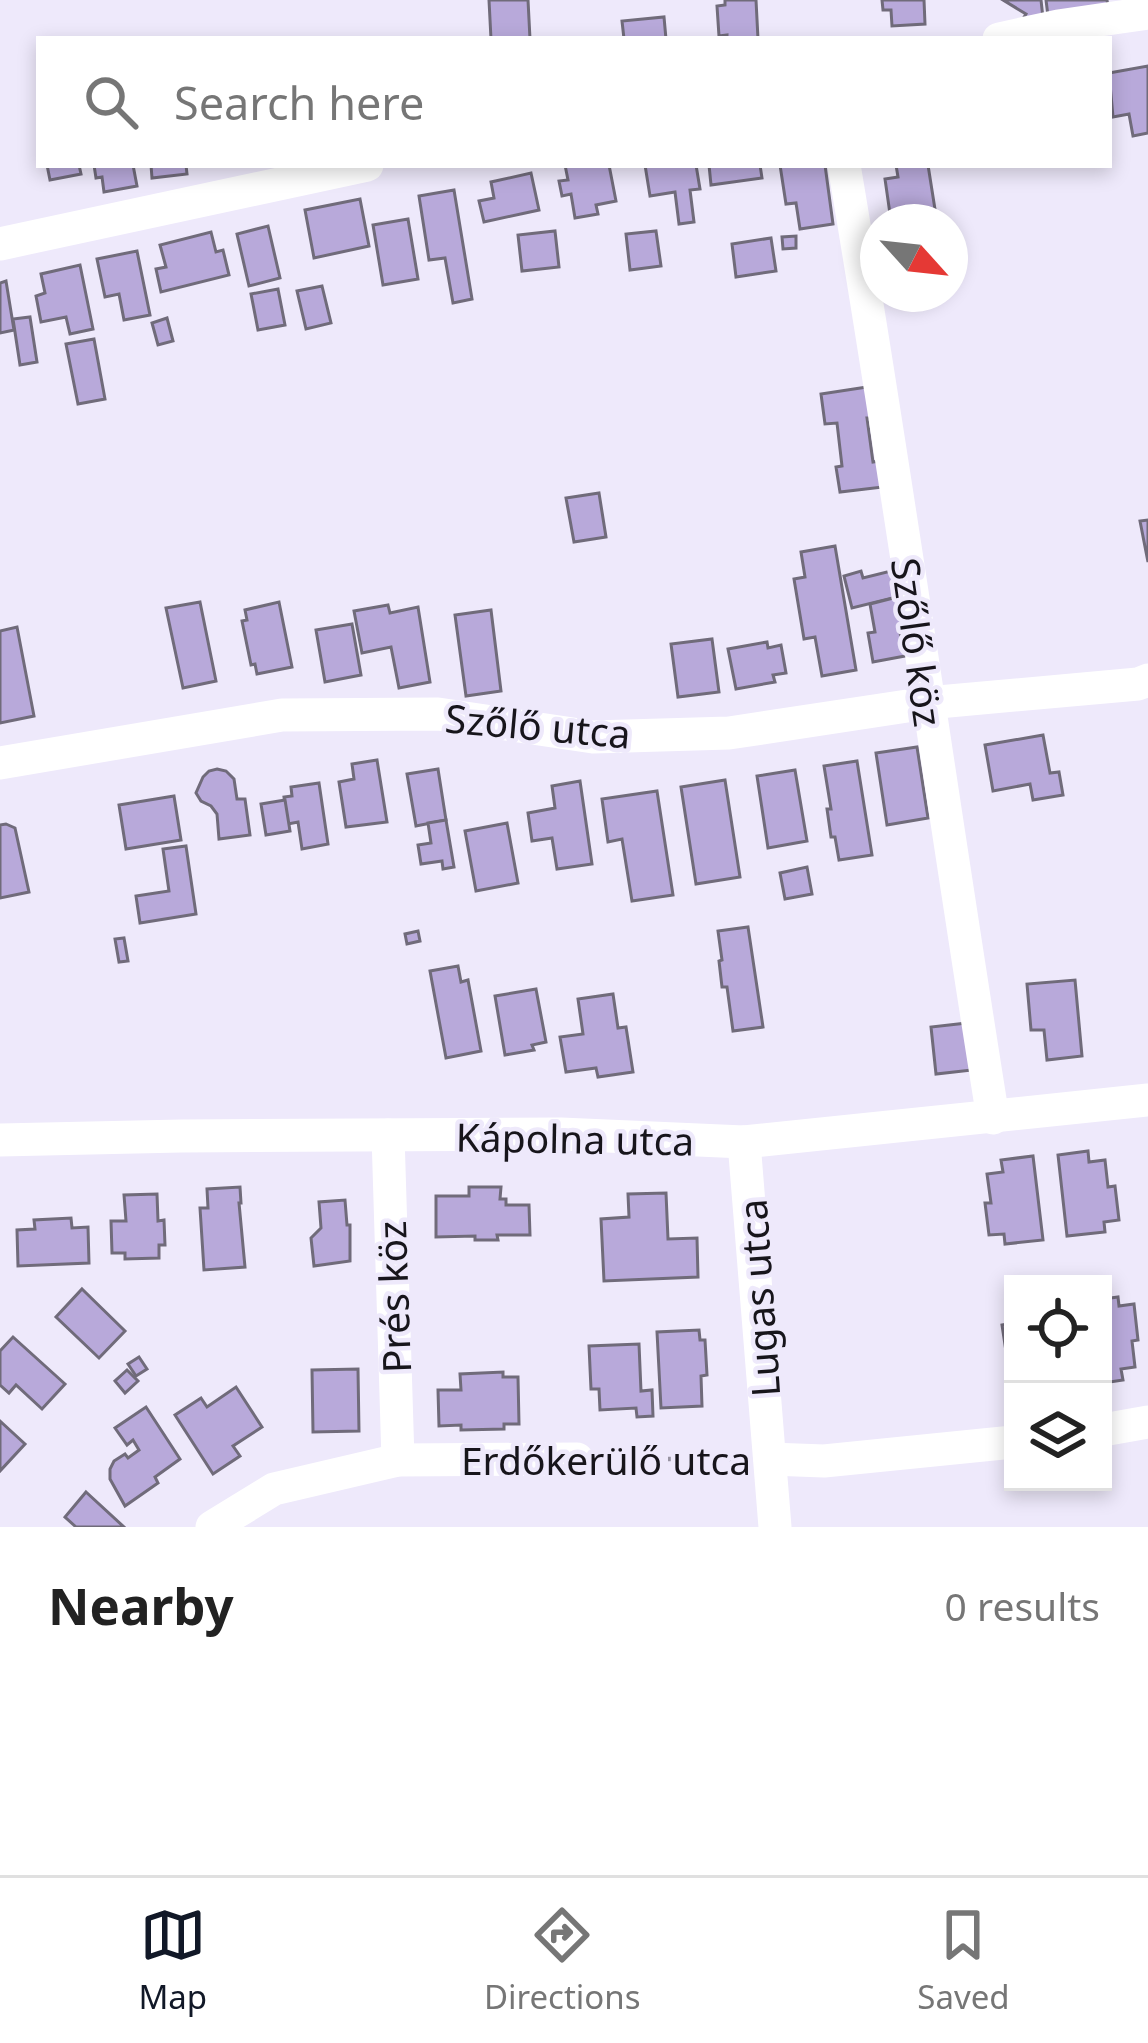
<!DOCTYPE html>
<html lang="en">
<head>
<meta charset="utf-8">
<style>
  body { margin:0; font-family:"Noto Sans",sans-serif; background:#f6f6f6; color:#222 }
  .controls { position:absolute; right:36px; bottom:36px; display:grid; overflow:hidden; border-radius:0px; box-shadow:0 6px 18px #0003 }
  .controls button { width:108px; height:108px; display:grid; place-items:center; padding:0; border:0; border-bottom:3px solid #e0e0e0; background:#fff; color:#222; font:60px sans-serif }
  .compass { position:absolute; left:860px; top:204px; width:108px; height:108px; border-radius:50%; background:#fff; box-shadow:0 6px 18px #0003; rotate:117deg }
  .list { margin:0; padding:0; list-style:none }
  h2 { display:flex; justify-content:space-between; align-items:center; height:156px; margin:0; padding:0 48px; font-size:51px }
  h2 small { font-size:39px; font-weight:400; color:#767676 }
  .icon { flex:none; width:66px; height:66px; fill:none; stroke:currentColor; stroke-width:2; stroke-linecap:round; stroke-linejoin:round }
  .map { position:relative; flex:none; width:1148px; height:1527px; overflow:hidden }
  .search { position:absolute; background:#fff; box-shadow:0 6px 18px #0003; left:36px; right:36px; top:36px; height:132px; display:flex; align-items:center; gap:30px; box-sizing:border-box; padding:0 42px; border-radius:0px; color:#767676; font-size:45px }
  .sheet { height:348px; background:#fff }
  nav { display:flex; justify-content:space-around; align-items:center; box-sizing:border-box; height:168px; border-top:3px solid #e0e0e0; background:#fff; font-size:33px; color:#767676 }
  nav a { display:grid; justify-items:center; gap:6px }
  nav .on { color:#111827 }
  .map>svg:first-child { display:block }
  .building { fill:#b8a9da; stroke:#706b7a; stroke-width:3 }
  .lines { fill:none; stroke-linecap:round; stroke-linejoin:round }
  .path { stroke:#9894a2; stroke-width:4.5; stroke-dasharray:3 9; stroke-linecap:butt }
  .minor { stroke:#fff; stroke-width:33 }
  .labels { text-anchor:middle; dominant-baseline:central; stroke-width:9; stroke-linejoin:round; paint-order:stroke }
  .street-label { font-size:39px; fill:#17151b; stroke:#eee9fb }
</style>
</head>
<body>
<div class="map">
<svg width="1148" height="1527" viewBox="0 0 1148 1527">
  <rect width="100%" height="100%" fill="#eee9fb"/>
  <!-- building -->
  <g class="building">
    <path d="M489,0H528L530,39H491Z"/>
    <path d="M725,0H756L758,39H727V35L719,36L717,6L725,5Z"/>
    <path d="M882,0H924L925,24L892,26L891,10H883Z"/>
    <path d="M1003,0H1041L1043,18L1021,22L1026,14Z"/>
    <path d="M1046,0H1107L1108,7L1048,16Z"/>
    <path d="M664,17L666,39H624L622,21Z"/>
    <path d="M1148,66V133L1133,136L1129,114L1113,117L1109,73Z"/>
    <path d="M47,165H79L81,174L50,180Z"/>
    <path d="M94,165H133L137,186L104,192L102,177L96,178Z"/>
    <path d="M151,165H186L187,174L152,178Z"/>
    <path d="M565,165H609L616,201L596,205L598,214L575,218L571,194L562,196L559,181L568,180Z"/>
    <path d="M645,165H696L700,189L690,190L694,222L679,224L675,192L650,196Z"/>
    <path d="M709,165H760L762,178L711,185Z"/>
    <path d="M780,165H825L833,224L800,229L796,203L786,204Z"/>
    <path d="M896,165H928L937,222H905L903,213L890,214L885,179L898,177Z"/>
    <path d="M531,173L539,210L484,222L479,201L494,198L491,182Z"/>
    <path d="M454,190L472,299L453,303L445,258L429,260L419,196Z"/>
    <path d="M360,199L369,246L314,258L305,210Z"/>
    <path d="M408,219L418,279L383,285L373,225Z"/>
    <path d="M268,226L280,278L249,286L237,234Z"/>
    <path d="M555,231L559,267L522,271L518,235Z"/>
    <path d="M656,231L661,266L630,270L626,234Z"/>
    <path d="M211,232L216,252L223,250L229,275L161,292L156,269L166,267L160,245Z"/>
    <path d="M796,236V248L783,249L782,237Z"/>
    <path d="M771,238L776,271L736,277L732,244Z"/>
    <path d="M137,251L150,315L124,320L119,294L105,297L97,259Z"/>
    <path d="M80,265L93,329L70,334L66,317L41,322L36,296L45,293L41,274Z"/>
    <path d="M6,281L14,330L0,333V283Z"/>
    <path d="M322,286L331,323L306,329L297,291Z"/>
    <path d="M278,289L285,325L258,330L251,294Z"/>
    <path d="M30,317L37,362L20,365L13,319Z"/>
    <path d="M167,318L173,341L158,345L152,323Z"/>
    <path d="M94,339L105,399L78,404L66,344Z"/>
    <path d="M867,387L871,418H867L873,462L880,461L883,487L840,492L836,467L842,466L837,423L825,424L821,394Z"/>
    <path d="M599,493L606,537L574,542L566,498Z"/>
    <path d="M1148,520V562L1140,521Z"/>
    <path d="M835,546L856,670L822,676L815,637L804,639L794,579L805,577L801,552Z"/>
    <path d="M903,568L909,594L852,608L844,576L861,571L863,578Z"/>
    <path d="M909,594L907,627L899,628L905,656L873,662L868,633L875,632L870,604Z"/>
    <path d="M200,602L216,681L183,688L166,608Z"/>
    <path d="M279,602L292,667L257,674L255,664L251,665L242,621L247,620L245,610Z"/>
    <path d="M388,605L390,613L418,607L430,682L399,688L391,647L362,653L354,611Z"/>
    <path d="M491,610L501,691L466,696L455,615Z"/>
    <path d="M352,624L361,675L325,682L316,630Z"/>
    <path d="M17,627L34,716L0,723V631Z"/>
    <path d="M712,639L719,692L678,697L671,644Z"/>
    <path d="M767,642L768,648L781,645L786,673L773,675L775,682L736,689L728,649Z"/>
    <path d="M1043,735L1050,773L1059,772L1063,795L1033,800L1030,784L993,791L985,745Z"/>
    <path d="M917,747L928,818L887,825L876,753Z"/>
    <path d="M377,760L387,822L346,827L339,782L354,779L352,764Z"/>
    <path d="M857,761L872,855L839,860L835,837H831L827,809H831L824,766Z"/>
    <path d="M217,769L226,771L234,779L237,799H245L250,835L219,839L217,814L211,806L201,801L196,793L203,777L209,771Z"/>
    <path d="M438,769L446,820L416,826L407,774Z"/>
    <path d="M795,770L807,841L768,848L757,776Z"/>
    <path d="M725,780L740,877L696,884L681,787Z"/>
    <path d="M580,781L592,864L557,869L552,838L532,841L528,813L555,808L552,786Z"/>
    <path d="M319,783L328,844L302,849L298,822L288,824L284,797L292,796L291,787Z"/>
    <path d="M657,791L673,895L632,901L622,839L608,842L602,799Z"/>
    <path d="M174,796L181,840L126,849L119,805Z"/>
    <path d="M285,800L290,831L266,835L261,804Z"/>
    <path d="M446,820L454,867L443,869L442,861L421,864L418,845L431,843L428,823Z"/>
    <path d="M507,823L518,883L476,891L465,831Z"/>
    <path d="M6,824L15,828L29,892L0,898V825Z"/>
    <path d="M186,846L196,914L140,923L136,896L169,891L163,849Z"/>
    <path d="M807,867L812,894L785,899L780,873Z"/>
    <path d="M748,927L763,1027L733,1031L727,987H722L719,961L722,960L718,931Z"/>
    <path d="M418,931L420,941L407,944L405,934Z"/>
    <path d="M124,938L128,961L119,962L115,939Z"/>
    <path d="M458,966L461,982L468,980L481,1051L446,1058L430,971Z"/>
    <path d="M1075,980L1082,1056L1047,1060L1044,1030H1031L1027,984Z"/>
    <path d="M536,989L546,1042L532,1045L534,1050L505,1055L495,996Z"/>
    <path d="M613,994L618,1028L626,1027L633,1072L598,1077L596,1068L566,1072L560,1037L583,1034L578,999Z"/>
    <path d="M976,1022L981,1069L936,1074L931,1027Z"/>
    <path d="M1088,1151L1089,1162L1105,1160L1108,1187L1115,1186L1119,1220L1104,1222L1105,1232L1067,1236L1058,1155Z"/>
    <path d="M1033,1156L1043,1240L1005,1244L1004,1234L989,1235L985,1203H991L987,1174L1003,1172L1001,1160Z"/>
    <path d="M240,1187L241,1203H239L245,1267L204,1270L200,1208H208L207,1189Z"/>
    <path d="M469,1187H501L500,1199H506V1205H529L530,1235H497L498,1240H475V1236L436,1237V1196H469Z"/>
    <path d="M666,1193L668,1239L697,1238L698,1277L604,1281L601,1219L629,1217L628,1194Z"/>
    <path d="M157,1194L158,1221L164,1220L165,1245H159V1258L125,1259V1253H112L111,1221H126L124,1195Z"/>
    <path d="M345,1200L347,1225H350V1261L314,1266L311,1238L321,1228L319,1202Z"/>
    <path d="M71,1218L72,1228L88,1227L89,1263L18,1266L17,1230L35,1229L34,1220Z"/>
    <path d="M82,1289L125,1331L99,1358L56,1317Z"/>
    <path d="M1118,1297L1119,1306L1134,1304L1138,1340L1132,1341L1135,1367L1121,1369L1123,1380L1103,1383V1299Z"/>
    <path d="M1013,1323V1357L1007,1358L1002,1325Z"/>
    <path d="M699,1330L700,1340H705L707,1375L701,1376L702,1406L661,1408L657,1332Z"/>
    <path d="M13,1337L65,1384L42,1409L16,1385L9,1393L0,1385V1351Z"/>
    <path d="M639,1344L641,1391L652,1390L653,1416L637,1417L636,1408L600,1410L599,1389H591L589,1346Z"/>
    <path d="M139,1357L147,1369L136,1376L128,1364Z"/>
    <path d="M358,1369L359,1431L313,1432L312,1370Z"/>
    <path d="M127,1370L138,1381L125,1393L115,1381Z"/>
    <path d="M503,1372V1377H518L519,1424H504V1429L461,1430V1425L439,1426L438,1390H461L460,1374Z"/>
    <path d="M236,1387L262,1427L233,1446L240,1456L213,1474L175,1415L201,1398L207,1407Z"/>
    <path d="M146,1407L180,1459L155,1477L158,1483L125,1506L110,1479V1469L114,1461L125,1454L128,1458L139,1450L133,1440L127,1445L115,1428Z"/>
    <path d="M0,1421L25,1444L0,1471Z"/>
    <path d="M86,1492L124,1527H76L65,1517Z"/>
  </g>
  <g class="lines">
    <!-- path -->
    <path class="path" d="M608,1459H741"/>
    <!-- minor -->
    <g class="minor">
      <path d="M999,39L1058,26L1148,13"/>
      <path d="M844,165C898,482 942,801 993,1118"/>
      <path d="M0,244L367,165"/>
      <path d="M0,763L282,715L438,714L593,737L729,733L927,703L1138,684L1148,680"/>
      <path d="M388,1135L398,1460"/>
      <path d="M0,1140L181,1136L561,1134L744,1142L1148,1100"/>
      <path d="M744,1142L775,1527"/>
      <path d="M1103,1430L1148,1422"/>
      <path d="M770,1459L824,1461L1013,1442"/>
      <path d="M212,1527L274,1489L398,1460L577,1459"/>
    </g>
  </g>
  <g class="labels">
    <!-- street labels -->
    <g class="street-label">
      <text transform="translate(918 642) rotate(82)">Szőlő köz</text>
      <text transform="translate(538 725) rotate(5)">Szőlő utca</text>
      <text transform="translate(575 1138) rotate(1)">Kápolna utca</text>
      <text transform="translate(393 1297) rotate(-92)">Prés köz</text>
      <text transform="translate(758 1298) rotate(-94)">Lugas utca</text>
      <text x="606" y="1459">Erdőkerülő utca</text>
    </g>
  </g>
</svg>
<div class="controls">
<button><svg class="icon" aria-label="locate" viewBox="0 0 24 24"><circle cx="12" cy="12" r="6"/><path d="M12 2v4M12 18v4M2 12h4M18 12h4"/></svg></button>
<button><svg class="icon" aria-label="layers" viewBox="0 0 24 24"><path d="M12 4l9 5-9 5-9-5zM3 14l9 5 9-5"/></svg></button>
</div>
<svg class="compass" viewBox="-18 -18 36 36"><path d="M0-13l5 13h-10z" fill="#e53935"/><path d="M0 13l5-13h-10z" fill="#767676"/></svg>
<div class="search"><svg class="icon" aria-label="search" viewBox="0 0 24 24"><circle cx="10" cy="10" r="6"/><path d="M15 15l6 6"/></svg>Search here</div>
</div>
<section class="sheet">
<h2>Nearby<small>0 results</small></h2>
<ul class="list">
</ul>
</section>
<nav>
<a class="on"><svg class="icon" aria-label="map" viewBox="0 0 24 24"><path d="M3 6l6-2 6 2 6-2v14l-6 2-6-2-6 2zM9 4v14M15 6v14"/></svg>Map</a>
<a><svg class="icon" aria-label="directions" viewBox="0 0 24 24"><path d="M12 3l9 9-9 9-9-9zM9 14v-3h6M13 9l2 2-2 2"/></svg>Directions</a>
<a><svg class="icon" aria-label="saved" viewBox="0 0 24 24"><path d="M7 4h10v16l-5-4-5 4z"/></svg>Saved</a>
</nav>
</body>
</html>
